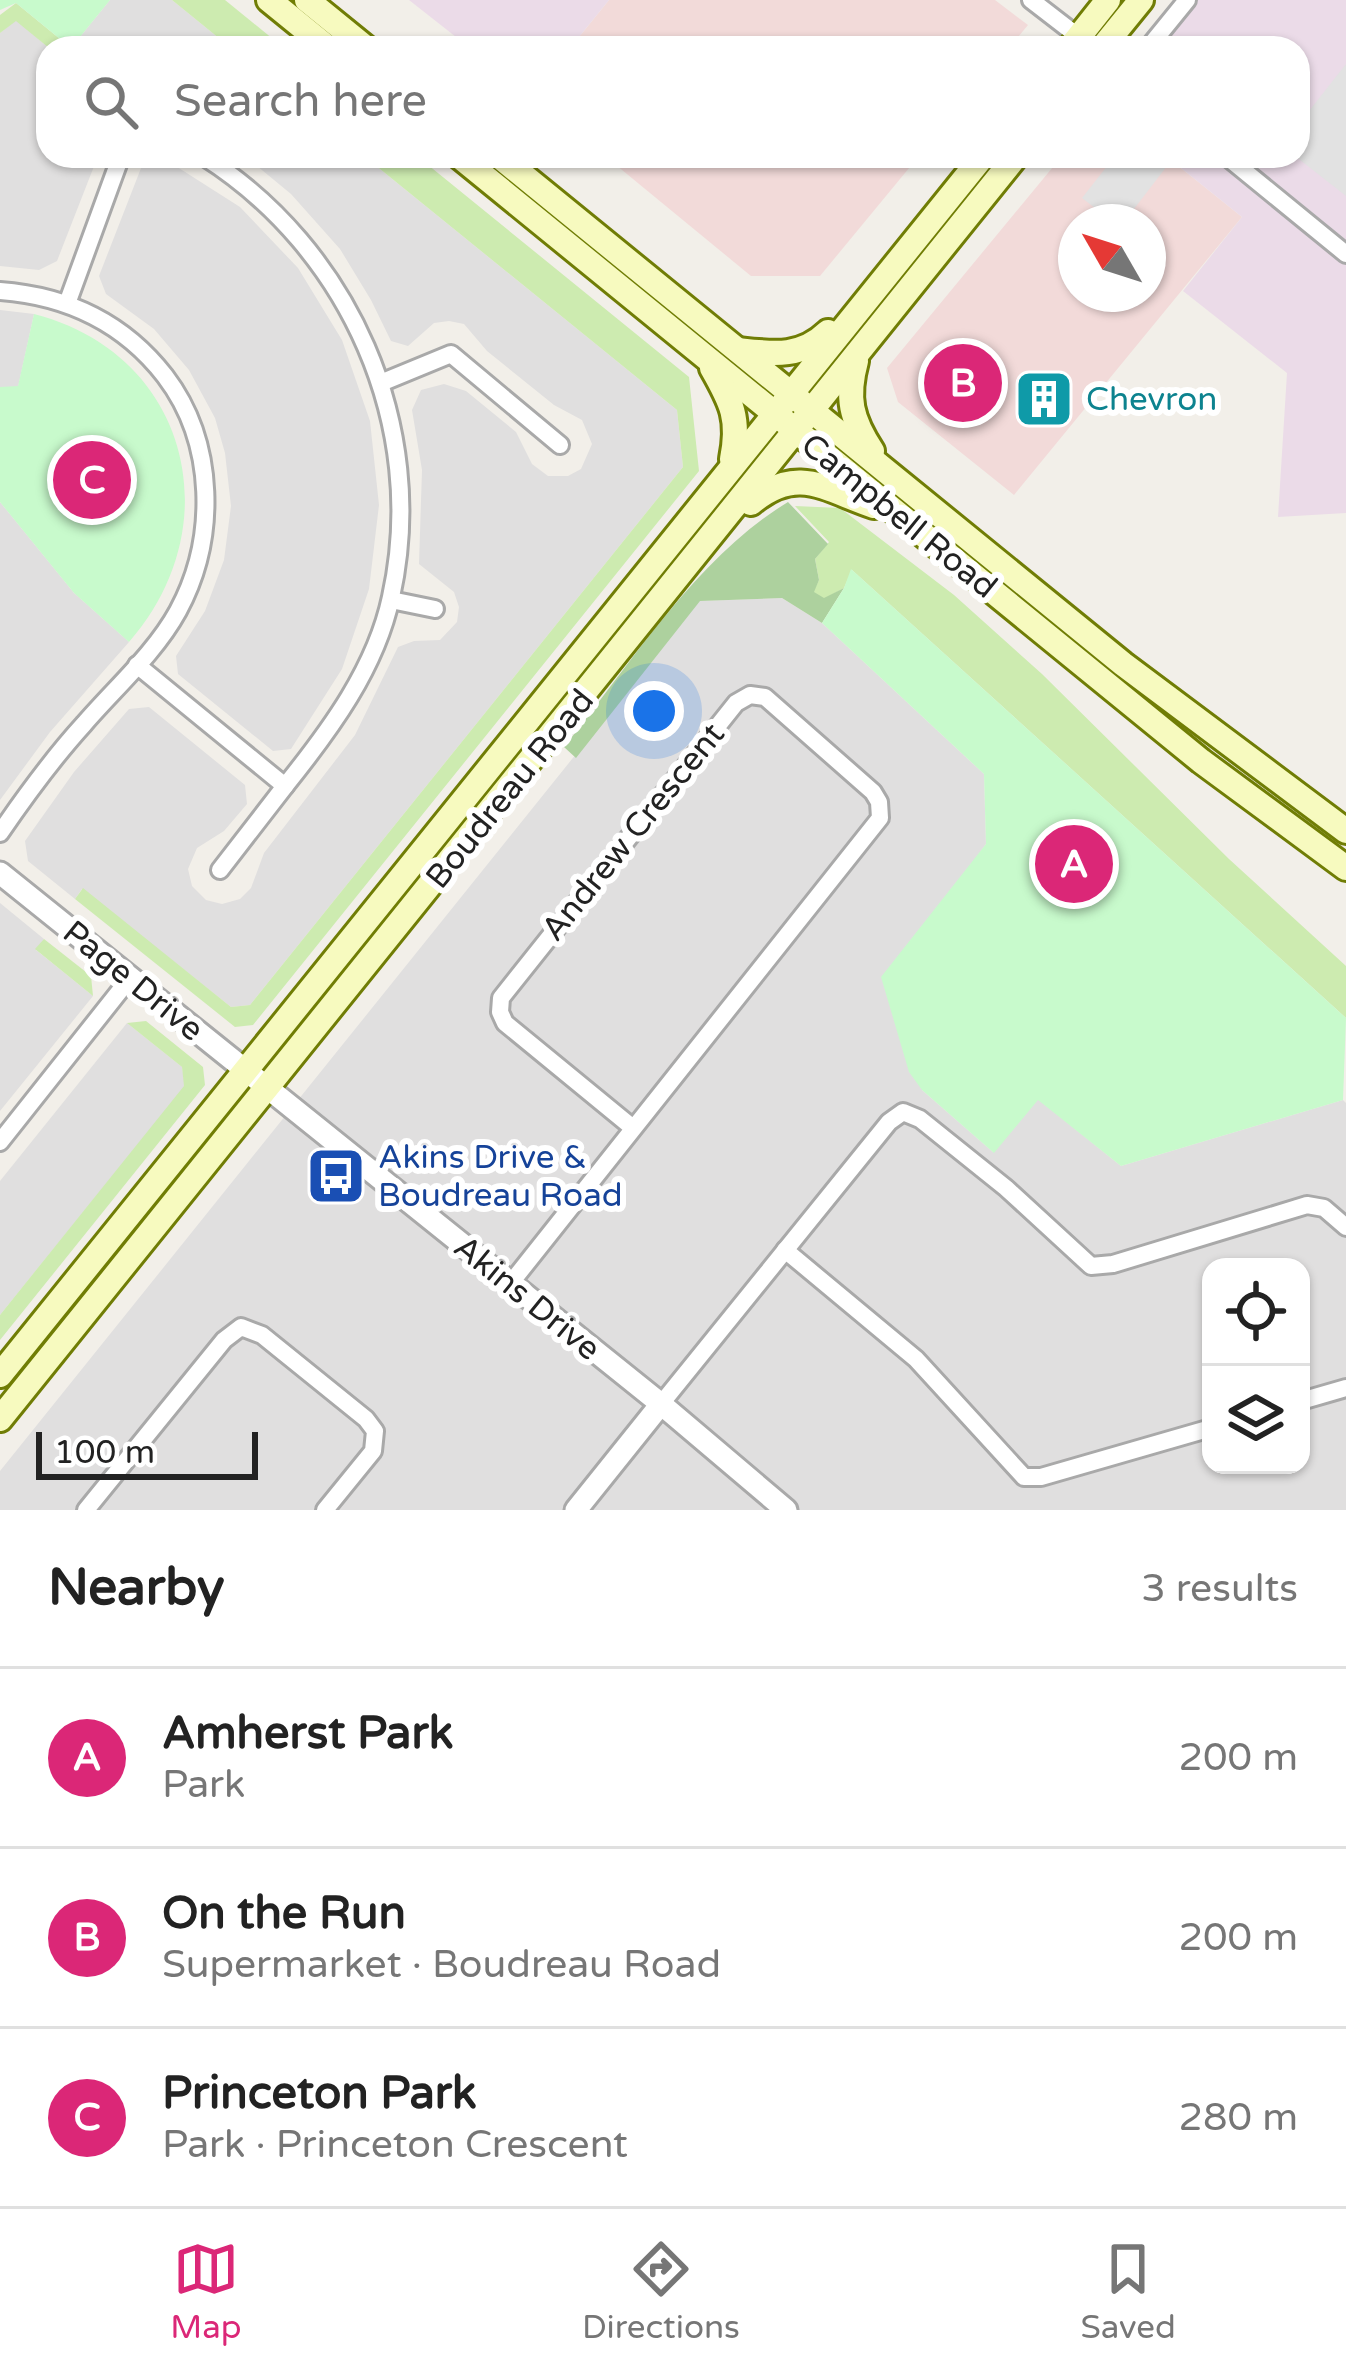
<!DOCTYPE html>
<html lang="en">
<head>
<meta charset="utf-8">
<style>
  body { margin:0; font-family:"Varela Round",sans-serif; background:#f2f2f2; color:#222 }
  .controls { position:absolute; right:36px; bottom:36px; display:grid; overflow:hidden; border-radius:24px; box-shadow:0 3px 9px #0004 }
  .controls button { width:108px; height:108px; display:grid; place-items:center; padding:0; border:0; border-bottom:3px solid #e0e0e0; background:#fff; color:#222; font:60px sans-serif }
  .compass { position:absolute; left:1058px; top:204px; width:108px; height:108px; border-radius:50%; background:#fff; box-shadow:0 3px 9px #0004; rotate:309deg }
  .scale { position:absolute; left:36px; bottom:30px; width:222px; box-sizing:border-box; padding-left:12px; border:6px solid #222; border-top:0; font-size:33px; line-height:42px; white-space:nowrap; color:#222; -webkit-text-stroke:9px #fff; paint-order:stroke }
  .you { position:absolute; left:654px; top:711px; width:42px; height:42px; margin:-30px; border:9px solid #fff; border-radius:50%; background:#1a73e8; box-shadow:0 0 0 18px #1a73e833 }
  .badge { display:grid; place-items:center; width:78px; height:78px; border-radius:50%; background:#db2777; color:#fff; font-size:39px; font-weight:700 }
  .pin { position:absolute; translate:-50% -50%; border:6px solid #fff; box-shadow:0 3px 12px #0006 }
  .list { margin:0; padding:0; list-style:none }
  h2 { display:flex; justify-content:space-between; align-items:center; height:156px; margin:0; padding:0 48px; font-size:51px }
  h2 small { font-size:39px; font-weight:400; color:#767676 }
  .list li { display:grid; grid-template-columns:78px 1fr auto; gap:36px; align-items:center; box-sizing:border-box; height:180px; padding:0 48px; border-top:3px solid #e0e0e0 }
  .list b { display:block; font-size:45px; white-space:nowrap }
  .list p { margin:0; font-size:39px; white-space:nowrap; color:#767676 }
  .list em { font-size:39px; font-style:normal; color:#767676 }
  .icon { flex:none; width:66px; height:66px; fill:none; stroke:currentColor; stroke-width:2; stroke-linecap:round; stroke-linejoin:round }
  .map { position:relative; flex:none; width:1346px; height:1510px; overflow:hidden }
  .search { position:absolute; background:#fff; box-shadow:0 3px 9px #0004; left:36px; right:36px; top:36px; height:132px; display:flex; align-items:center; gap:30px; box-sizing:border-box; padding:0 42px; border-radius:36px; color:#767676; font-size:45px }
  .sheet { height:696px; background:#fff }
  nav { display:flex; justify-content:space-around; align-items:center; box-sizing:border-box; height:168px; border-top:3px solid #e0e0e0; background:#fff; font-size:33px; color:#767676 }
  nav a { display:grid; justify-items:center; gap:6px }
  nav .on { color:#db2777 }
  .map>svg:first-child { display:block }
  .residential { fill:#e0dfdf; fill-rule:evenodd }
  .commercial { fill:#f2dad9; fill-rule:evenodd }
  .industrial { fill:#ebdbe8 }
  .grass { fill:#cdebb0 }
  .forest { fill:#add19e }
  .park { fill:#c8facc }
  .parking { fill:#e2e2e2 }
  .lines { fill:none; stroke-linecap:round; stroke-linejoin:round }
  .minor-casing { stroke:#a9a9a9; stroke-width:22 }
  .tertiary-casing { stroke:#a9a9a9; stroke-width:27 }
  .secondary-casing { stroke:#707d05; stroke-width:30 }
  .minor { stroke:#fff; stroke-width:16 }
  .tertiary { stroke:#fff; stroke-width:21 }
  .secondary { stroke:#f7fabf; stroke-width:24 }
  .labels { text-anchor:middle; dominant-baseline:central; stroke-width:12; stroke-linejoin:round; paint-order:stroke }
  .culture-label { font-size:33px; fill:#0d838f; stroke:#fff; text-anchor:start }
  .street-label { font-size:33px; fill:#222; stroke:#fff }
  .transit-label { font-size:33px; fill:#164399; stroke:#fff; text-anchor:start }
</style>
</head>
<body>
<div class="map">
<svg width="1346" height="1510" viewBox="0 0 1346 1510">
  <rect width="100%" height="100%" fill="#f2efe9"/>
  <!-- residential -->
  <g class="residential">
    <path d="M110,0H172L231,48H71Z"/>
    <path d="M16,20L49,48L48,156H98L57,261L39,270L0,266V33Z"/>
    <path d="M160,156L240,207L298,268L342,340L370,421L379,505L369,589L342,669L291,749L273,751L178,674L176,656L205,611L224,560L231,506L225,453L215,418L189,370L154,329L106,294L99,276L143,163Z"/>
    <path d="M245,156H364L677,410L683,467L250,1005L231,1007L82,889L75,899L28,861L25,841L74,772L129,709L149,707L245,785L247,804L224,831L197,848L188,869L192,886L206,900L222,904L240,899L251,888L264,853L355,735L398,647L414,641L440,640L457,622L459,607L454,592L419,564L422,470L412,410L421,390L444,384L466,391L516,432L532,464L548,476H568L581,469L592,444L582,420L554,405L487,351L464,324L449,321L434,323L408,346L391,341L371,300L340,249L291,194Z"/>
    <path d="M0,310L34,314L18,387H0Z"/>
    <path d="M0,502L74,593L129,642L50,732L0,800Z"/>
    <path d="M782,598L822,623L984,774L986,844L957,884L922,1090L993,1152L1038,1099L1121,1166L1343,1100L1346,1103V1510H0V1471L699,601ZM1211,1267H1301V1465H1211Z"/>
    <path d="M0,903L44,939L36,950L93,996L0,1111Z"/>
    <path d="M127,1023L182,1067L185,1086L0,1315V1181Z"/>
  </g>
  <!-- commercial -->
  <g class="commercial">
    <path d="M609,0H995L1028,25L1009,48H570Z"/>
    <path d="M605,156H919L820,276H751Z"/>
    <path d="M1062,156H1166L1242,217L1014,495L898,402L887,368ZM1076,222H1148V294H1076Z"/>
  </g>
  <!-- industrial -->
  <g class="industrial">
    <path d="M409,0H609L570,48H470Z"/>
    <path d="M1187,0H1346V513L1278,517L1287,373L1183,291L1242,217L1166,156H1298V48H1149Z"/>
  </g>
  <!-- grass -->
  <g class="grass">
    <path d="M172,0H225L284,48H231Z"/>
    <path d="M16,3L71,48H49L16,21L0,33V15Z"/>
    <path d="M364,156H417L689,377L699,471L253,1025L235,1027L75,899L83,888L231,1007L250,1005L683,467L677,410Z"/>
    <path d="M795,506L840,508L954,595L1042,674L1229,859L1346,966V1018L852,570L844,588L824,599L813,592L819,580L815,559L829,542Z"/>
    <path d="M44,939L91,976L93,996L35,949Z"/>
    <path d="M146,1021L203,1067L205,1085L0,1340V1315L184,1086L182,1067L127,1023Z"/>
  </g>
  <!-- forest -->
  <path class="forest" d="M788,502L828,544L815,559L819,580L814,592L824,598L844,588L822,623L782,598L700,601L576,758L564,747C630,665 697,557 788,502Z"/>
  <!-- park -->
  <g class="park">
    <path d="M0,0H110L71,48L16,3L0,10Z"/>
    <path d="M34,314C190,354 231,526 129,642L74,593L0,502V387L18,386Z"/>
    <path d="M851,569L1346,1018L1343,1100L1121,1166L1038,1100L994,1153L922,1090L909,1072L881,977L986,844L984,774L822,623L844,588Z"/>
  </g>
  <!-- parking -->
  <g class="parking">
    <path d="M1346,64V196L1295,156H1298V125Z"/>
    <path d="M1115,156H1154L1167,166L1124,222H1113L1082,198Z"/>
  </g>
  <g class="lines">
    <defs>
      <g id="minor">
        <path d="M1031,0L1088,44"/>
        <path d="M1148,48L1187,0"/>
        <path d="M1226,156L1346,254"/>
        <path d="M0,291C67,296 123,322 165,376C216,443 217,539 178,611C155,653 115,688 84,724C53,758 26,795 0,833"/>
        <path d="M68,301L121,156"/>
        <path d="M383,382L451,354L560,445"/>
        <path d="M391,600L435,609"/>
        <path d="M137,665L285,786C330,730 376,668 391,597C429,426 349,248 203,156"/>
        <path d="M220,870L285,786"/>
        <path d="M0,1142L130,978"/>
        <path d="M785,1250L916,1359L1024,1477H1041L1211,1428"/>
        <path d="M510,1284L880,818L879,802L873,792L765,697L750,695L736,703L501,998L500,1012L505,1023L633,1128"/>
        <path d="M1301,1401L1346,1388"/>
        <path d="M661,1404L889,1122L903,1112L920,1119L1006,1188L1091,1266L1113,1264L1307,1205L1324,1208L1346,1227"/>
        <path d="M86,1510L224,1340L241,1327L262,1335L366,1419L375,1431L373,1451L325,1510"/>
      </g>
      <g id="tertiary">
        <path d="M0,873L661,1404L786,1510"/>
        <path d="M576,1510L661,1404"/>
      </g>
      <g id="secondary">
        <path d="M269,0L328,48"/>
        <path d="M307,0L366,48"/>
        <path d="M1070,48L1108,0"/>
        <path d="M1102,48L1141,0"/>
        <path d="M459,156L1201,761L1346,868"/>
        <path d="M499,156L1123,664L1346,831"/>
        <path d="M738,350C774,354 801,358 828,332"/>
        <path d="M856,361C846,398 851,419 872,451"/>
        <path d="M712,368C732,403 740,419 732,459"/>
        <path d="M751,503C798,464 826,490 874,506"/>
        <path d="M0,1375L983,156"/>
        <path d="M0,1419L1016,156"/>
      </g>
    </defs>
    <!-- minor casing -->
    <use href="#minor" class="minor-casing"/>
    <!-- tertiary casing -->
    <use href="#tertiary" class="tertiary-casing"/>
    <!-- secondary casing -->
    <use href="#secondary" class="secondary-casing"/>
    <!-- minor -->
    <use href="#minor" class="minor"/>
    <!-- tertiary -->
    <use href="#tertiary" class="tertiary"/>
    <!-- secondary -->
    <use href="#secondary" class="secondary"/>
  </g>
  <!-- icons -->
  <defs>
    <symbol id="building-square" viewBox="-11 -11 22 22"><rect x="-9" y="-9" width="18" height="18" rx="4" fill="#0f9aa8" stroke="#fff"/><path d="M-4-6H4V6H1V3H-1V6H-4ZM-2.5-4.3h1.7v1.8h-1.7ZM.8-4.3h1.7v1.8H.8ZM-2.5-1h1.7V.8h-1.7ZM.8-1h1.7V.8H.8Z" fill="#fff"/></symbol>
    <symbol id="bus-square" viewBox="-11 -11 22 22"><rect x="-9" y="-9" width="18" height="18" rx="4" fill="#1a4fb4" stroke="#fff"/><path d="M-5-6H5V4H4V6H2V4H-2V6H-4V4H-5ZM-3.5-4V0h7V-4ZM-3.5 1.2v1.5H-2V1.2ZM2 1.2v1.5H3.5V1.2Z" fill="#fff"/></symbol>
  </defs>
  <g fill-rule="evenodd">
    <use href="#building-square" x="1011" y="366" width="66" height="66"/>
    <use href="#bus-square" x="303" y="1143" width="66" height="66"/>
  </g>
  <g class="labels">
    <!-- culture labels -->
    <g class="culture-label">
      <text x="1086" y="399">Chevron</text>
    </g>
    <!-- street labels -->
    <g class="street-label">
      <text transform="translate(899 516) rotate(39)">Campbell Road</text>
      <text transform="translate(510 789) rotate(-51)">Boudreau Road</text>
      <text transform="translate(633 832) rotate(-51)">Andrew Crescent</text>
      <text transform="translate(133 981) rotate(39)">Page Drive</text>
      <text transform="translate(527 1298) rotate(39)">Akins Drive</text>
    </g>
    <!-- transit labels -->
    <g class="transit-label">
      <text x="378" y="1157">Akins Drive &amp;<tspan x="378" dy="38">Boudreau Road</tspan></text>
    </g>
  </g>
</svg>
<div class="controls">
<button><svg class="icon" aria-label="locate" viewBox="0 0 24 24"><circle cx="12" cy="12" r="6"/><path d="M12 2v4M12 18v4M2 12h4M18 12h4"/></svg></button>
<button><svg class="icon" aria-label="layers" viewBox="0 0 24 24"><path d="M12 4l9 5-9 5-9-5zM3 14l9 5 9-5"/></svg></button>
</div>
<svg class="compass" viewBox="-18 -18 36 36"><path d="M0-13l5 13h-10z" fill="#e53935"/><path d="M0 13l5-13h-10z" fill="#767676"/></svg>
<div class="scale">100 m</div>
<div class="you"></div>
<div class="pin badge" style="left:1074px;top:864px">A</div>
<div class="pin badge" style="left:963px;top:383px">B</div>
<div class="pin badge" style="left:92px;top:480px">C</div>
<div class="search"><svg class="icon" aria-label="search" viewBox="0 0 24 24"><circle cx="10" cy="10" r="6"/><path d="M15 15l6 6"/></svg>Search here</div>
</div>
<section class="sheet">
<h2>Nearby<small>3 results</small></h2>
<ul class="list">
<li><span class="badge">A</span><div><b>Amherst Park</b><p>Park</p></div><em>200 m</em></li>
<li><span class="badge">B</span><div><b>On the Run</b><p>Supermarket · Boudreau Road</p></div><em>200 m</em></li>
<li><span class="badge">C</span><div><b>Princeton Park</b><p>Park · Princeton Crescent</p></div><em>280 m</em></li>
</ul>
</section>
<nav>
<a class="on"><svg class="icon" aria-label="map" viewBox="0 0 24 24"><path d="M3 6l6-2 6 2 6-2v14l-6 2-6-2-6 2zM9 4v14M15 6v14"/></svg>Map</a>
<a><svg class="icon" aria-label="directions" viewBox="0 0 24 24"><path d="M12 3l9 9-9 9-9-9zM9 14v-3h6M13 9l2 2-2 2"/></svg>Directions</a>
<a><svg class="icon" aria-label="saved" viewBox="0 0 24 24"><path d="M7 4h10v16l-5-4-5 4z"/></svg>Saved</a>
</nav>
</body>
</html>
